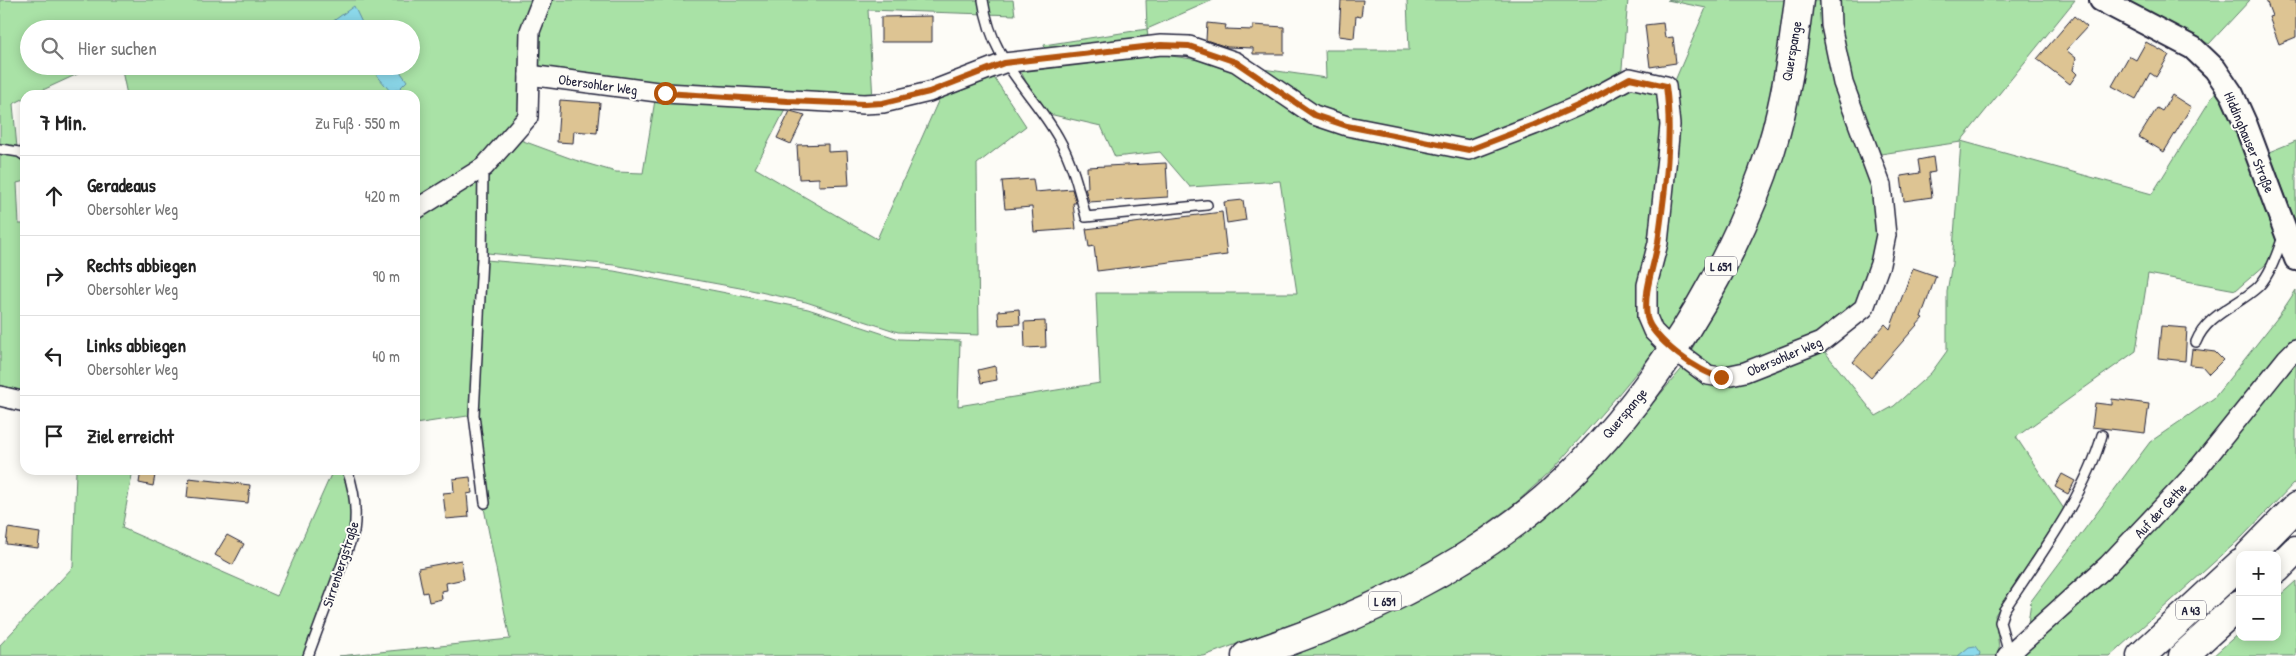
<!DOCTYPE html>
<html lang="de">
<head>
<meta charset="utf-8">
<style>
  body { margin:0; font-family:"Patrick Hand",sans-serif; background:#f6f6f6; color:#222 }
  .controls { position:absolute; right:15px; bottom:15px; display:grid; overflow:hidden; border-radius:10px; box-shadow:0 2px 12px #0003 }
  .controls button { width:45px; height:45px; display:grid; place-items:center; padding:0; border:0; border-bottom:1px solid #e0e0e0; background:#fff; color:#222; font:25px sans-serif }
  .stop { position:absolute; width:15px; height:15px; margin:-11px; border:4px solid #b45309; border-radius:50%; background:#fff }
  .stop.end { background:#b45309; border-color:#fff; box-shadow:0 1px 5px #0008 }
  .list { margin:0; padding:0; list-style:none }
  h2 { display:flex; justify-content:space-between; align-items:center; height:65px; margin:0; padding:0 20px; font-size:21px }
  h2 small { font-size:16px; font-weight:400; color:#767676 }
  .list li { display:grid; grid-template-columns:32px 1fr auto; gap:15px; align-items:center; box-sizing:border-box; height:80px; padding:0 20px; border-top:1px solid #e0e0e0 }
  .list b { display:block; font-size:19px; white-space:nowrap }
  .list p { margin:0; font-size:16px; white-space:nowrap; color:#767676 }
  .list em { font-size:16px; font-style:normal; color:#767676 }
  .icon { flex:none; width:28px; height:28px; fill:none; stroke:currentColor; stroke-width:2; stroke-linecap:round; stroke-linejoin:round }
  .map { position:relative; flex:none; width:2296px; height:656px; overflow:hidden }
  .search { position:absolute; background:#fff; box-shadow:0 2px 12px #0003; left:20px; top:20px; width:400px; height:55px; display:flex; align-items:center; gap:12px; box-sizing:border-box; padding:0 18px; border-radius:28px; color:#767676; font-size:19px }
  .panel { position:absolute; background:#fff; box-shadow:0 2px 12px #0003; left:20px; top:90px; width:400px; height:385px; border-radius:15px }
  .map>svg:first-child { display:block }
  .green { fill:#a9e2a6; stroke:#668270 }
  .water { fill:#8cd9eb; stroke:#6290a5 }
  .building { fill:#ddc493; stroke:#22223b }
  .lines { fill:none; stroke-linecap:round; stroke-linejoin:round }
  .service-casing { stroke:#22223b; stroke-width:12 }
  .minor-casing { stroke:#22223b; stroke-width:22 }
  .tertiary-casing { stroke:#22223b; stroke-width:26 }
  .primary-casing { stroke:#22223b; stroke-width:31 }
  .motorway-casing { stroke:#22223b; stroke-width:31 }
  .service { stroke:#fdfcf7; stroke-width:9 }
  .minor { stroke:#fdfcf7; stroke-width:19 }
  .tertiary { stroke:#fdfcf7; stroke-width:22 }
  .primary { stroke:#fdfcf7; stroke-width:28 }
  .motorway { stroke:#fdfcf7; stroke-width:28 }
  .route { stroke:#b45309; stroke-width:6 }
  .labels { text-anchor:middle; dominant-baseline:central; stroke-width:4; stroke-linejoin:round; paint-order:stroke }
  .shield { fill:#fdfcf7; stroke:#646373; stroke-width:1 }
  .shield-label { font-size:12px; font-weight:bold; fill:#22223b }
  .street-label { font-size:14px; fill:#22223b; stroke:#fdfcf7 }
</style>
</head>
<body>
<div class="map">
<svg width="2296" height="656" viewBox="0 0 2296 656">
  <rect width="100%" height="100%" fill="#fdfcf7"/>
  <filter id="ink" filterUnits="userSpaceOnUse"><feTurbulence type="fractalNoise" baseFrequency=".02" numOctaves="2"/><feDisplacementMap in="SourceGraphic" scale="10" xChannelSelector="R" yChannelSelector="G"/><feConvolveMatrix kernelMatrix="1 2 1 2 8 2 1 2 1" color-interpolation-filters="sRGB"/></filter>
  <g filter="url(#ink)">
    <!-- green -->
    <g class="green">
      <path d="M0,0H539L525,118L484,161L415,204V95H127L121,66H411V29H29V66H95L32,95H25V98L13,104L17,148L0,146Z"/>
      <path d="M547,0H1013L1015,15L868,10L873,100L763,98L531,73L533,35Z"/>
      <path d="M1146,0H1213L1147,29L1150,53L1326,78L1325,50H1409L1407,0H1628L1621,79L1665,89L1666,125L1642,286L1660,344L1617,396L1553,469L1517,502L1469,537L1427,566L1347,604L1204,656H339L510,639L484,508L488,505L476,415L486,260L614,271L808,309L899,339L960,341L958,406L1100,383L1096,293H1297L1280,181L1190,187L1160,152L1115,157L1101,126L1049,114L1031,91L1021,72L1049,61L1044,45L1147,29Z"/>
      <path d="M1667,0H1788L1765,145L1710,262L1668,334L1656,326L1651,285L1671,90L1706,8Z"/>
      <path d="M1807,0H1825L1877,186L1882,233L1860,307L1818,338L1776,356L1709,372L1688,356L1745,253L1784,148Z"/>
      <path d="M1834,0H2075L1961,141L2152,194L2219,86L2286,247L2236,290L2148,274L2136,351L2016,437L2064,509L1995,615L2000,656H1292L1347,635L1445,586L1517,538L1599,466L1686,364L1704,380L1821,347L1876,416L1894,406L1931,373L1947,351V292L1952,263L1961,142L1874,155L1846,82Z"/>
      <path d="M2124,0H2250L2209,44Z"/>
      <path d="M991,73L1026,126L977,164L979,335L898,332L806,302L751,290L614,265L487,253L486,169L515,138L575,160L616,172L643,173L656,94L788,104L755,168L877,239L943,90Z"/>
      <path d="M2296,141V223L2269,152Z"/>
      <path d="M0,152L20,155L25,159V181L17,183L19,224H25V392L0,385Z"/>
      <path d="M479,173L474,415L415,424V215Z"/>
      <path d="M2296,290V481L2242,537L2110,656H2014L2025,646L2031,601L2150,442L2214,398L2278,317Z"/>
      <path d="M76,470H133L122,528L277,596L333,470H345L351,494V531L304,656H0V645L73,567Z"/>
      <path d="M2296,581V656H2213L2240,632V637H2277V598Z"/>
    </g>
    <!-- water -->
    <g class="water">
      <path d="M354,6L365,29H338L332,22Z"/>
      <path d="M386,66H396L407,81L398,90L390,91L375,73Z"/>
      <path d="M1975,646L1980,653L1979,656H1958L1969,647Z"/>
    </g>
    <!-- building -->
    <g class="building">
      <path d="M1341,0H1363L1361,17L1356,16L1354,38L1339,36Z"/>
      <path d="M2266,0H2296V37L2279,44L2269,17L2272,16Z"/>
      <path d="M932,16V42H881V17Z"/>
      <path d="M2074,16L2087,27L2066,50L2076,58L2073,70L2077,74L2070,84L2037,59Z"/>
      <path d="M1207,23L1226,25L1225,29L1253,30V25L1284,27V54H1253V48L1227,47L1206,40Z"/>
      <path d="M1663,23L1665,38L1673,37L1676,63L1650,67L1645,25Z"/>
      <path d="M2146,42L2169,55L2156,77L2150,73L2136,99L2112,86L2129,56L2136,60Z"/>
      <path d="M2172,95L2191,107L2164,152L2139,137L2157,108L2162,111Z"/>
      <path d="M560,100L600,103L597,133L574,131L573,143L557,142Z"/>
      <path d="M790,111L805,115L791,144L777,138Z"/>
      <path d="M828,144V152L847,151L849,185L819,186V178L799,179L797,145Z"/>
      <path d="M1933,157L1935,172L1929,173L1932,197L1904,201L1901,176L1920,173L1918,160Z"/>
      <path d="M1166,163L1168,197L1089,202L1085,188H1088L1087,167Z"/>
      <path d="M1033,179L1035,192L1072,189L1076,203H1073L1076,229L1034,232L1032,207L1005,209L1002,181Z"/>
      <path d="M1243,200L1246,220L1227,223L1224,202Z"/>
      <path d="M1222,212L1227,255L1097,271L1094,246L1089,247L1086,229Z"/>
      <path d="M1913,268L1936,276L1921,317L1923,318L1871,378L1853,362L1885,324L1890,329Z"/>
      <path d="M1019,309L1020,324L999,325L998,311Z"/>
      <path d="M1045,321L1046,347L1025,348L1024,322Z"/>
      <path d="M2161,326L2187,328L2185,361L2158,358Z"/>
      <path d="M2192,349L2215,352L2223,360L2209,374L2202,366L2190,365Z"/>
      <path d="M995,366L997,380L981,383L978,370Z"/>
      <path d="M2112,399L2149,404L2145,433L2092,427L2095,403L2112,405Z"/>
      <path d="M141,470H156L153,486L139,483Z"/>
      <path d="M2062,474L2075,481L2068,494L2055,487Z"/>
      <path d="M470,477L472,493L467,494L469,517L446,519L443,493L454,492L453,479Z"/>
      <path d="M189,478L250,485L248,503L187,497Z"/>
      <path d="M8,528L40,533L38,548L6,544Z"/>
      <path d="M227,535L244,544L233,565L215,555Z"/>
      <path d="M461,560L464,579L446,583L447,590L441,591L442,599L429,602L427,592L423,593L418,568Z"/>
    </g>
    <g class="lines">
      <defs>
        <g id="service">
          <path d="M983,0C992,63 1029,87 1058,137C1072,161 1079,190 1086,217L1207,205"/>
          <path d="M0,149L19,152L25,156"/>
          <path d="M483,169L482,257L474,415L485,503"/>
          <path d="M2196,342C2207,314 2238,306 2259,286C2271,273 2277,253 2283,237"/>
          <path d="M2009,654L2000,622L2004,610C2037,560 2087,492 2102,435"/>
          <path d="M308,656L354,532C357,510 355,491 347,470"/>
        </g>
        <g id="minor">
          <path d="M529,75L665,93L864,104L883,103L929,92L1004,63L1161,45L1189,46L1236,62L1314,115L1347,126L1469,150L1534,125L1584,103L1630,78L1666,86L1670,125L1667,157L1658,243L1647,285V317L1653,331L1664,342L1708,375L1721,377L1745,372L1821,342L1864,308L1880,264L1886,235L1881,185L1843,83L1831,25L1830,0"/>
          <path d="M415,210L484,167L528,117L530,31L542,0"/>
          <path d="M0,396L25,402"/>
          <path d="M2007,656L2108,565L2192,476L2287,358L2296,349"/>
        </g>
        <path id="tertiary" d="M2101,0L2193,48L2215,69L2232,94L2246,125L2296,259"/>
        <path id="primary" d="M1246,656C1341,625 1436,583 1516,522C1627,439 1730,281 1771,149C1786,101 1793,49 1799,0"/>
        <g id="motorway">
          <path d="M2249,555L2296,507"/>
          <path d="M2277,569L2296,550"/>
          <path d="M2141,656L2240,564"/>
          <path d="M2183,656L2240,604"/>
        </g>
      </defs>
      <!-- service casing -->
      <use href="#service" class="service-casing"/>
      <!-- minor casing -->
      <use href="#minor" class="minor-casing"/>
      <!-- tertiary casing -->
      <use href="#tertiary" class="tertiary-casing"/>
      <!-- primary casing -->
      <use href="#primary" class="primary-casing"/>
      <!-- motorway casing -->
      <use href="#motorway" class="motorway-casing"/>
      <!-- service -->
      <use href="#service" class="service"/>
      <!-- minor -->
      <use href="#minor" class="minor"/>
      <!-- tertiary -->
      <use href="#tertiary" class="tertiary"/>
      <!-- primary -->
      <use href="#primary" class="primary"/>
      <!-- motorway -->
      <use href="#motorway" class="motorway"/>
    </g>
  </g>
  <g class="lines" filter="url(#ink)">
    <!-- route -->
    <path class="route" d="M665,93L788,101L864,104L883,103L929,92L1004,63L1161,45L1189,46L1236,62L1314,115L1347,126L1469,150L1534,125L1584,103L1630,78L1666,86C1673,137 1665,191 1658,242C1654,267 1643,291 1647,317C1651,338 1701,375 1721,377"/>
  </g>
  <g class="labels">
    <!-- shield labels -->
    <g class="shield">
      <rect x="1705" y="256.5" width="32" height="19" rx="4"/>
      <rect x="1369" y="591.5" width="32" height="19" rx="4"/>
      <rect x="2176" y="600.5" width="30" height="19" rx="4"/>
    </g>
    <g class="shield-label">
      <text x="1721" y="266">L 651</text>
      <text x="1385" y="601">L 651</text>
      <text x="2191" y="610">A 43</text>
    </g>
    <!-- street labels -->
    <g class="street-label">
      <text transform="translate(1791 51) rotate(-80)">Querspange</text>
      <text transform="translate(598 84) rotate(8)">Obersohler Weg</text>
      <text transform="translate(2250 142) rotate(67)">Hiddinghauser Straße</text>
      <text transform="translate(1784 356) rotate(-23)">Obersohler Weg</text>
      <text transform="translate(1624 413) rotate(-50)">Querspange</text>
      <text transform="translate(2160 510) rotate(-47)">Auf der Gethe</text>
      <text transform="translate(340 564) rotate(-72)">Sirrenbergstraße</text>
    </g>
  </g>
</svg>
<div class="controls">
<button>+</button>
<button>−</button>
</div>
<div class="stop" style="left:665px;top:93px"></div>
<div class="stop end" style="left:1721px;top:377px"></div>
<div class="search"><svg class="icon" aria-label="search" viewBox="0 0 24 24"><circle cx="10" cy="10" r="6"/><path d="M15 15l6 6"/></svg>Hier suchen</div>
<section class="panel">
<h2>7 Min.<small>Zu Fuß · 550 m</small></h2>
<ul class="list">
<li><svg class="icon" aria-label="ahead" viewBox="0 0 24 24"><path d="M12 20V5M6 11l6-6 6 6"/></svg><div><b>Geradeaus</b><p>Obersohler Weg</p></div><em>420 m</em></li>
<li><svg class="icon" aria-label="right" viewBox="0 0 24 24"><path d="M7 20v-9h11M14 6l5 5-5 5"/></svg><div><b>Rechts abbiegen</b><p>Obersohler Weg</p></div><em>90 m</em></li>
<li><svg class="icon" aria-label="left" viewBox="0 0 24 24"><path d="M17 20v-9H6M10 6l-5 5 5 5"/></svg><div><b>Links abbiegen</b><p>Obersohler Weg</p></div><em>40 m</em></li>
<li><svg class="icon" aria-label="arrive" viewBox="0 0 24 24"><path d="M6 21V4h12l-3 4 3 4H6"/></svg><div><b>Ziel erreicht</b></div></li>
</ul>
</section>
</div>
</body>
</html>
